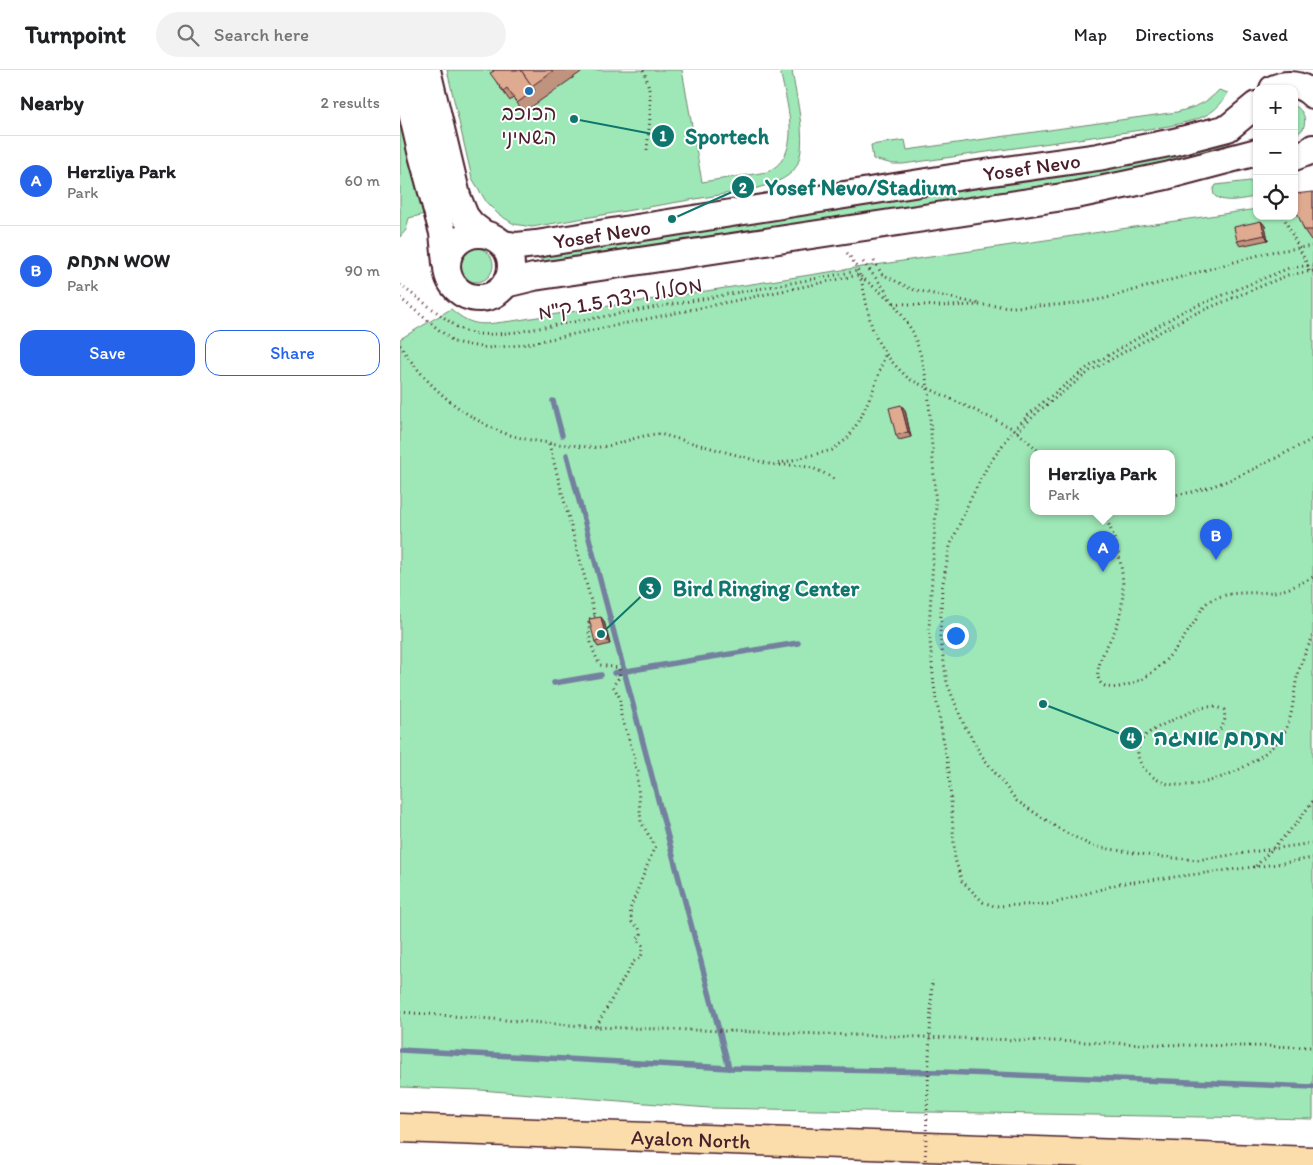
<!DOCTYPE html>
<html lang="en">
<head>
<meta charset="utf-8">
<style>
  body { margin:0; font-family:Itim,"Playpen Sans Hebrew",sans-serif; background:#f2f2f2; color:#202124 }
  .controls { position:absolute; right:15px; top:15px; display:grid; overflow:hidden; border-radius:10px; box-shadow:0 1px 4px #0004 }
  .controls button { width:45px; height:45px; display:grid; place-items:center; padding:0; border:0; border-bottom:1px solid #e0e0e0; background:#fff; color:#202124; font:25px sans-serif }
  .you { position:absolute; left:555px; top:565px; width:18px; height:18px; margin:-12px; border:4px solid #fff; border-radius:50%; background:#1a73e8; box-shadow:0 0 0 8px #1a73e833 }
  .badge { display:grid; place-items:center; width:32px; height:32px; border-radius:50%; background:#2563eb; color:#fff; font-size:16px; font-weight:700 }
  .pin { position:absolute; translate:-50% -41px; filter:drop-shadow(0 1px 2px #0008) }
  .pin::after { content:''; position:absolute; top:26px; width:18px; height:15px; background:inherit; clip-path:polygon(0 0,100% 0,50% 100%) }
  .popup { position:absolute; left:630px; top:380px; width:145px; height:65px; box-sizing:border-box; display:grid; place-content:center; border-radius:10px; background:#fff; filter:drop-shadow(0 1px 4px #0005); font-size:16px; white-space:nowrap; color:#757577 }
  .popup b { font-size:19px; color:#202124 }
  .popup::after { content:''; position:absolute; left:50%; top:100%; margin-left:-10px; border:10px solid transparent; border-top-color:#fff }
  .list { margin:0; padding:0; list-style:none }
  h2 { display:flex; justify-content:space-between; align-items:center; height:65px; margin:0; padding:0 20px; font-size:21px }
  h2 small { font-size:16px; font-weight:400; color:#757577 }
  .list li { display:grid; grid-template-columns:32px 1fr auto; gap:15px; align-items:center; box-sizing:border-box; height:90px; padding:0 20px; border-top:1px solid #e0e0e0 }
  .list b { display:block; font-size:19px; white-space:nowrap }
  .list p { margin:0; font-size:16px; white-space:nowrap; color:#757577 }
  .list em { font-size:16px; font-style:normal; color:#757577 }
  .actions { display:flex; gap:10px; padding:15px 20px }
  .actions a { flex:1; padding:11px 0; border:1px solid #2563eb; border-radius:15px; text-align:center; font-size:18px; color:#2563eb }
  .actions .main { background:#2563eb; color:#fff }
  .icon { flex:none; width:28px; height:28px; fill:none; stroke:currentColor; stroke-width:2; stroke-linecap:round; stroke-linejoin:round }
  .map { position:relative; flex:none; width:913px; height:1095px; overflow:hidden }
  header { display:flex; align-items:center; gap:30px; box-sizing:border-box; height:70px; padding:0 25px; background:#fff; border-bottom:1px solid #e0e0e0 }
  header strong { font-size:24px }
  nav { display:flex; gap:28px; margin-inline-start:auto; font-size:18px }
  .search { width:350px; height:45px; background:#f2f2f2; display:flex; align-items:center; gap:12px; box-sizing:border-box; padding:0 18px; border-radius:28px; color:#757577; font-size:19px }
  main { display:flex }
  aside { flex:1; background:#fff }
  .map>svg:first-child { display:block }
  .green { fill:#9ee8b7; stroke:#748471; fill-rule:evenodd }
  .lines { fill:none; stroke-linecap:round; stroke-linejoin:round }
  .stream { stroke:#73809e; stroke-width:5.5 }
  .minor-casing { stroke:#4a1f2b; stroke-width:30 }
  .highway-casing { stroke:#4a1f2b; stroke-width:31 }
  .path { stroke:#4a1f2b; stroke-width:3; stroke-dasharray:1 4; stroke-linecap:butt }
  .minor { stroke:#fff; stroke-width:26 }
  .highway { stroke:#fbdcab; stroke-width:28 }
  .path-bridge { stroke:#4a1f2b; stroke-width:3; stroke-dasharray:1 4; stroke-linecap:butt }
  .wall { fill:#bf937d; stroke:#4a1f2b }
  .shaded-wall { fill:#9b7866; stroke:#4a1f2b }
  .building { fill:#deab91; stroke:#4a1f2b }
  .poi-dot { fill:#1f6fb2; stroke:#fff; stroke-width:2 }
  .labels { text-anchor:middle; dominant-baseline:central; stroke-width:4; stroke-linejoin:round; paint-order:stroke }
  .poi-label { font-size:21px; fill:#4a1f2b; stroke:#fff }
  .street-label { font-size:21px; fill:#4a1f2b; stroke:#fff }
  .leader { fill:none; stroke:#0f766e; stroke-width:2 }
  .callout-dot { fill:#0f766e; stroke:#fff; stroke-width:2 }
  .mark-label { font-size:15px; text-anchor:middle; font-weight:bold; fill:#fff }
  .callout-label { font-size:22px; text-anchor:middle; font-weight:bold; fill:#0f766e; stroke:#fff; stroke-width:4; stroke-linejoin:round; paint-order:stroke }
</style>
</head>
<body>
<header>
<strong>Turnpoint</strong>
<div class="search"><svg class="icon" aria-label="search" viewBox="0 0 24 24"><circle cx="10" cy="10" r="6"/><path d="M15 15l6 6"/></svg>Search here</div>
<nav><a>Map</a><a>Directions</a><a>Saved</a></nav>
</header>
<main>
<aside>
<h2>Nearby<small>2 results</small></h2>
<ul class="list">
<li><span class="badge">A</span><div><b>Herzliya Park</b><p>Park</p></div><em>60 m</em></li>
<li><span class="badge">B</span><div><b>מתחם WOW</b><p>Park</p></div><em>90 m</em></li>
</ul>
<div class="actions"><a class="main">Save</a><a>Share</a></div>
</aside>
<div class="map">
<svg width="913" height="1095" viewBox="0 0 913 1095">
  <rect width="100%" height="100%" fill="#fff"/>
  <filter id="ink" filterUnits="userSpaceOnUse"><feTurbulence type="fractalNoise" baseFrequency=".02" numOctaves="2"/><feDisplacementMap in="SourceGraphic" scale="10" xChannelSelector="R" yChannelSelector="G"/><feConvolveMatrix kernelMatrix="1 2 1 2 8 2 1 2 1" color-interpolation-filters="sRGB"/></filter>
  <g filter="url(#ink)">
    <!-- green -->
    <g class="green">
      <path d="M47,0H282L302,112L367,102C405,84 386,32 380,0H392C395,24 412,83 392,102C382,112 367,115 354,119L132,157L114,154L98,144L87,133L72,108Z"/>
      <path d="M0,11L33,142L9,148L6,160L0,167Z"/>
      <path d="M819,20L828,23C814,48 795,50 769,56L503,94H493L473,89L471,75L505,70L507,80L777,42C795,37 806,34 819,20Z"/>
      <path d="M894,35C904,41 907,49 903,59L894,67Z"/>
      <path d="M826,64L832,81L706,109L142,198L140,182L662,106L744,87Z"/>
      <path d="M850,111L857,119V127C844,128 824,135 814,125L813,120L816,115Z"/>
      <path d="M913,130V1049L309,1038L80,1020L0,1017V269L51,239C74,259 84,254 112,251L455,198L857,139V146H894V133ZM634,383H772V441H634Z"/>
      <circle cx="76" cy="195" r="17"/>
    </g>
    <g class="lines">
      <!-- stream -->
      <g class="stream">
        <path d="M153,331L162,365"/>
        <path d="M167,385L329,998"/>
        <path d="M214,603L398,573"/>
        <path d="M154,613L201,605"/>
        <path d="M0,980L329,998L541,1002L913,1017"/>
      </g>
      <defs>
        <g id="minor">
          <path d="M2,0L21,81L43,163L46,193"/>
          <path d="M27,0L57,126L65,146L72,155L84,164"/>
          <path d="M873,19C887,12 902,14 913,25"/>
          <path d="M894,87L910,81L913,78"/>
          <circle cx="79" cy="196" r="32"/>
          <path id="s1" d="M103,174L117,176L136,174L564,106L698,87L774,72L828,58L856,35"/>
          <path d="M105,214L134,207L676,125L766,106L857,82"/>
        </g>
        <g id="highway">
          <path id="s2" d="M0,1058L913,1091"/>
        </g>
      </defs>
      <!-- minor casing -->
      <use href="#minor" class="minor-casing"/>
      <!-- highway casing -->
      <use href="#highway" class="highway-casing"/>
      <!-- path -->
      <g class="path">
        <path d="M243,0C255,24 249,55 247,80"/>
        <path d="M883,146L908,196L909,201"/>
        <path d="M447,183C466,204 464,237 474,263C482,282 494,295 509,309L614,359L641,383"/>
        <path d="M474,191L482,204L511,219L579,234"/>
        <path d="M463,192L483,217L513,262L522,289L528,318L536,437L529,559L534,616L549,702L555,789L562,811L583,832L594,836L652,834L718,814L877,794L913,788"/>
        <path d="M913,195L889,198L782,242L687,298L637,337L614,359L587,397L569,432L550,476L542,518L540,566L547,613L564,655L582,686L617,731L661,760L692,776L753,786L797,790L913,773"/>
        <path d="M0,215L57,257C76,268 95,264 117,262L458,201"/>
        <path d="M0,228L54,272L86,278L121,275L459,205L489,229"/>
        <path d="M494,233L538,236L585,235L613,237L673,234L703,229L870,182L913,176"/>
        <path d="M0,275C24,313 58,343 99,361C117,369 151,374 170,375C180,376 191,378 200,377C221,375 239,364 260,364L373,395L432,380L447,369L459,351L474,318L485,285"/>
        <path d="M617,362L640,340L690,301L787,247L888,205L913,201"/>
        <path d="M149,374L195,546"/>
        <path d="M380,395C404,395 413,396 434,409"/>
        <path d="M772,425C820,421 870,390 913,369"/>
        <path d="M702,441C720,473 730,519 717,555C712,569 702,582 699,596C697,603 697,613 705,616C712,619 720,617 727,615C757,607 777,578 793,554C799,546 801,536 811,530C831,520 853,524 874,522C889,520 901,513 913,507"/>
        <path d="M195,546L189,549C187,565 193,582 200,595L219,598L220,606L213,616L220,628L221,645L235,688L234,695L239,702L237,706L241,752L255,776L230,839L232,852L239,858L241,864L237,870L242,875L243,881L241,887L233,892L196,957"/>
        <path d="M789,669C803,676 823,663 825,648C825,647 824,641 824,640C807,632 793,641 777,648C769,652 750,660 744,667C727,687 749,710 769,714C804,721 856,696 879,670C892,656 893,630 896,612C899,596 906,581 913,566"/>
        <path d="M856,796L895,755L913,731"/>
        <path d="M0,942L196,957L780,975L913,977"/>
      </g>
      <!-- minor -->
      <use href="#minor" class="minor"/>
      <!-- highway -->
      <use href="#highway" class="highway"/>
      <!-- path-bridge -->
      <path class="path-bridge" d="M525,1095L532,910"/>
    </g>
    <!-- wall -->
    <g class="wall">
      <path d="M93,0H184L124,42L113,28L110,31L97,13Z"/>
      <path d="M913,122V170H911L904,160Z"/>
      <path d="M861,151L865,156L868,170L840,176L837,171Z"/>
      <path d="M501,335L505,340L511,367L499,370L496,365Z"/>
      <path d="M204,551L210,574L198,577L195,572Z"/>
    </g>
    <!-- shaded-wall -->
    <g class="shaded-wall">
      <path d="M861,151L865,156L868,170L865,165Z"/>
      <path d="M501,335L505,340L511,367L508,362Z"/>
      <path d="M201,547L204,551L210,574L206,569Z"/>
    </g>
    <!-- building -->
    <g class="building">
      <path d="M93,0H121L135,20L117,33L107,18L103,21L90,3L94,1Z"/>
      <path d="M121,0H154L132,16Z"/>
      <path d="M913,122V160H904L894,135V124Z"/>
      <path d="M861,151L865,165L837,171L834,157Z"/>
      <path d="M501,335L508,362L496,365L489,338Z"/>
      <path d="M201,547L206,569L195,572L189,549Z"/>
    </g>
  </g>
  <!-- markers -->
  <circle class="poi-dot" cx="129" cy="21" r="5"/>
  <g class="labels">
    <!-- poi labels -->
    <g class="poi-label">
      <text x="129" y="42">הכוכב<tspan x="129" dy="24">השמיני</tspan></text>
    </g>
    <!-- street labels -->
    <g class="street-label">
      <text stroke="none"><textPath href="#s1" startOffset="535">Yosef Nevo</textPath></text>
      <text stroke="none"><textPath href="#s1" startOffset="100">Yosef Nevo</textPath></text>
      <text transform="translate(220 228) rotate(-10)">מסלול ריצה 1.5 ק"מ</text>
      <text stroke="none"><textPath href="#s2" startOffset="291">Ayalon North</textPath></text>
    </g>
  </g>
  <!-- callouts -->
  <path class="leader" d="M174 49L263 66M272 149L343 117M201 564L250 518M643 634L731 668"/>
  <g class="callout-dot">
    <circle cx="174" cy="49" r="5"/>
    <circle cx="272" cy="149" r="5"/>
    <circle cx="201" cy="564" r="5"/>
    <circle cx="643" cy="634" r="5"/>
    <circle cx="263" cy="66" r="12"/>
    <circle cx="343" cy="117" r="12"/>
    <circle cx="250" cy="518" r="12"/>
    <circle cx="731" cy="668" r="12"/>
  </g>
  <g class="mark-label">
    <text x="263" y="71">1</text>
    <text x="343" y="123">2</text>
    <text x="250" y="524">3</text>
    <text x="731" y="673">4</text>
  </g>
  <g class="callout-label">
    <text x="327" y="74">Sportech</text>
    <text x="461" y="125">Yosef Nevo/Stadium</text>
    <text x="366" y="526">Bird Ringing Center</text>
    <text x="819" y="675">מתחם אומגה</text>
  </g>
</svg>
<div class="controls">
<button>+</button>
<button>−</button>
<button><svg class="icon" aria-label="locate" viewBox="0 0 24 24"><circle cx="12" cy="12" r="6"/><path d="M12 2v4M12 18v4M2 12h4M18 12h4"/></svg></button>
</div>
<div class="you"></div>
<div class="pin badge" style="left:703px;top:502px">A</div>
<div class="popup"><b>Herzliya Park</b>Park</div>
<div class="pin badge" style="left:816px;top:490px">B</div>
</div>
</main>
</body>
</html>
